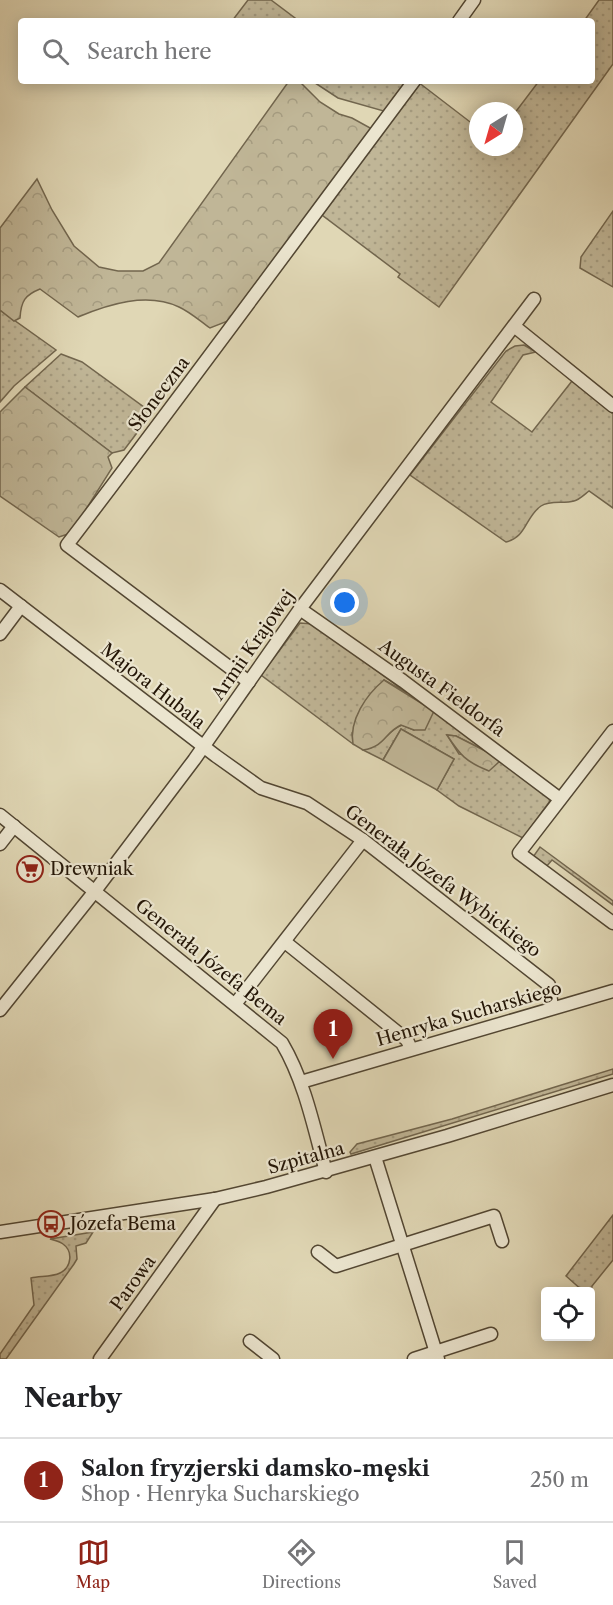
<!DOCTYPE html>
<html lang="en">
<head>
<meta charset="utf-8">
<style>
  body { margin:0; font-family:"Libre Caslon Text",serif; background:#f2f2f2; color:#202124 }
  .controls { position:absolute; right:18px; bottom:18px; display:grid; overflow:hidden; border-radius:6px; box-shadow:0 3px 15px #0003 }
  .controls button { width:54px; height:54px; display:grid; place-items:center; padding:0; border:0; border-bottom:2px solid #e0e0e0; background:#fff; color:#202124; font:30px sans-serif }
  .compass { position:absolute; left:469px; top:102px; width:54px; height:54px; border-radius:50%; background:#fff; box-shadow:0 3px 15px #0003; rotate:217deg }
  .you { position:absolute; left:345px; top:603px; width:21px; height:21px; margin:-15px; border:4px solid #fff; border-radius:50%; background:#1a73e8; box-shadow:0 0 0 9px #1a73e833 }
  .badge { display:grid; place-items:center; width:39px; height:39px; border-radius:50%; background:#8f2418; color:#fff; font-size:20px; font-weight:700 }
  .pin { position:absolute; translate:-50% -50px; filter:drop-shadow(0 2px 3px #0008) }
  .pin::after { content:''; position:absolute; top:32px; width:21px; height:18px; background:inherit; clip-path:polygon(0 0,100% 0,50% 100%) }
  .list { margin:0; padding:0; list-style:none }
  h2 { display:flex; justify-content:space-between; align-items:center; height:78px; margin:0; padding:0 24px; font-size:26px }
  h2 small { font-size:20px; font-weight:400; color:#757577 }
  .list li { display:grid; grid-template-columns:39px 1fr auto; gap:18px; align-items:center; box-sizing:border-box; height:84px; padding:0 24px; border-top:2px solid #e0e0e0 }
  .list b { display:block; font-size:22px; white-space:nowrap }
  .list p { margin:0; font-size:20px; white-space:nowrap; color:#757577 }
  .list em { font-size:20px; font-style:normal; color:#757577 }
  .icon { flex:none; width:33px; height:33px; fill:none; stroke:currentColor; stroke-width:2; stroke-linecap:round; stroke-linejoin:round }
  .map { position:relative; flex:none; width:613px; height:1359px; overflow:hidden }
  .search { position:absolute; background:#fff; box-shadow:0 3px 15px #0003; left:18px; right:18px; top:18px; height:66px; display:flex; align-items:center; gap:15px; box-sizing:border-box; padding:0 21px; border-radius:6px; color:#757577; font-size:22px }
  .sheet { height:162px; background:#fff }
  nav { display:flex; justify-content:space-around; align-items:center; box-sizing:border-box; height:84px; border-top:2px solid #e0e0e0; background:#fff; font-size:16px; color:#757577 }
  nav a { display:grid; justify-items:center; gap:3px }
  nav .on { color:#8f2418 }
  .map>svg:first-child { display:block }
  .grass { fill:url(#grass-dots); stroke:#72664e; stroke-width:1.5; fill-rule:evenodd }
  .forest { fill:url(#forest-crowns); stroke:#72664e; stroke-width:1.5 }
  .pitch { fill:#c0b697; stroke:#72664e; stroke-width:1.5 }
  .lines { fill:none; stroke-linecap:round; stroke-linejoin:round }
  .minor-casing { stroke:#524632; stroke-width:15 }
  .minor { stroke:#ebe5cf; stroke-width:12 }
  .labels { text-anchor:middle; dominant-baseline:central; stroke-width:4.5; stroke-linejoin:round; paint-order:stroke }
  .street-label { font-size:18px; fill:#231506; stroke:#ebe5cf }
  .poi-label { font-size:18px; fill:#231506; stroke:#ebe5cf; text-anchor:start }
</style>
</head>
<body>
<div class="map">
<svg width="613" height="1359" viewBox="0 0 613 1359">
  <defs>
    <pattern id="grass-dots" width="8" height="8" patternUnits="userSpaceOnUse" patternTransform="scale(1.5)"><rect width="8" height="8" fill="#c0b697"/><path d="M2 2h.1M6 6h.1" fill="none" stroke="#a59c81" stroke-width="1.8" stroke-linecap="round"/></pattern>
    <pattern id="forest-crowns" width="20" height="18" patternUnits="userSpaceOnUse" patternTransform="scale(1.5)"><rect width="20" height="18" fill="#c0b697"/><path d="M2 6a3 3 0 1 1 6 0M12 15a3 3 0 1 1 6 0" fill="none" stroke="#a59c81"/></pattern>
  </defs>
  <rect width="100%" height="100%" fill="#e0d7b5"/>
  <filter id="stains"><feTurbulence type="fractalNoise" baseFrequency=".00333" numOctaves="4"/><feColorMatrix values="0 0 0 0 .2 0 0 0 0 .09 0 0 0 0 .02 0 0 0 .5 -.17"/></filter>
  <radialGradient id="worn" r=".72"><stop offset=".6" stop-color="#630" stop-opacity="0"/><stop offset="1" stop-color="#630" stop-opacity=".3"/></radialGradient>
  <!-- grass -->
  <g class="grass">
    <path d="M248,0H271L299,21H232Z"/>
    <path d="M599,0H613V64L439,307L398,277L400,274L322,215L418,82L478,128V147H514V114L539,81H592V21H584Z"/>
    <path d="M312,81H410L387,112L338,98Z"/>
    <path d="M613,211V287L580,268L581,257Z"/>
    <path d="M0,310L56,350L14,386L0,402Z"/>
    <path d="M524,345L536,352L523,355L491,402L532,432L572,381L578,384L613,414V508L589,491C585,494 579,500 574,501C564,504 550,500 541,506C525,517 527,537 506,542L410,475L506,351L515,346Z"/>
    <path d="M61,354L82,362L152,413L124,450L112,453L25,387Z"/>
    <path d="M300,623L313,624L407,693L384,680L352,733L353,744L261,675Z"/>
    <path d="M434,711L550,794V801L523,838L459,806L437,790L454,759L401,729L383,760L363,750C386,745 384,732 402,725L414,730ZM447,735L456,736L499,758L459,754Z"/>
    <path d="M540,847L613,901V905L552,860L546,867L533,857Z"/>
    <path d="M613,1069V1074L351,1154L350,1152L357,1144L452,1119Z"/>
    <path d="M613,1215V1260L592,1286L591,1293L590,1292L583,1291L566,1276Z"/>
    <path d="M93,1232L86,1243L76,1246L77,1259L74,1264L6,1359H0V1354L34,1305L31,1278C40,1276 52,1277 60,1273C72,1267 73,1251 63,1244C59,1241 53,1240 50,1239Z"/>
  </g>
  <!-- forest -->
  <g class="forest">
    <path d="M289,81H299L320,102L339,114L352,118L372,129L233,319L210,328C200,321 190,312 179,307C147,292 109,304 78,317L40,289C25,295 21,301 20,318L14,321L0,310V228L37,179L52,210L74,246L99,267L118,271H143L159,263Z"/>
    <path d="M25,387L112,453L108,457L112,468L71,533L59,537L0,496V412Z"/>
    <path d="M384,680L434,711L425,730H414L401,725C384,733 386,746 363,750L353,744C349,720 366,695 384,680Z"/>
    <path d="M447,735L456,736L499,758L500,761L489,771C466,762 460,755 447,735Z"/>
  </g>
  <!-- pitch -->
  <path class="pitch" d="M401,729L454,759L437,790L383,760Z"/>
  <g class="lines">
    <defs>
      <g id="minor">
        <path d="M459,21L474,0"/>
        <path d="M514,326L613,406"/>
        <path d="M0,590L216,756L261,788L307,803L363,840L549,985L552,1008"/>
        <path d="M300,609L403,681L560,799"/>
        <path d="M0,634L21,606"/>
        <path d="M249,682L67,545C184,392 298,236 414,81"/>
        <path d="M613,731L519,853L613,923"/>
        <path d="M0,815L282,1043C305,1082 314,1128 326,1172"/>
        <path d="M0,844L14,826"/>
        <path d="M285,942L407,1040L411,1049"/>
        <path d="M236,1003L363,840"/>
        <path d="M0,1010L95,891L194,760L300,609L534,299"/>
        <path d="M301,1082L613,991"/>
        <path d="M375,1157L438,1359"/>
        <path d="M0,1232L215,1199L266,1187L447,1136L613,1085"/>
        <path d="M318,1252L336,1266L494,1216L502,1241"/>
        <path d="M250,1341L273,1359"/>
        <path d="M100,1359L215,1199"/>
        <path d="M414,1359L491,1334"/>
      </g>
    </defs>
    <!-- minor casing -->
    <use href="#minor" class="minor-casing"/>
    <!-- minor -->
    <use href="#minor" class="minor"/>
  </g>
  <!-- icons -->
  <defs>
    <symbol id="supermarket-ring" viewBox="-11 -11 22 22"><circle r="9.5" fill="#ebe5cf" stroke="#8f2418" stroke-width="1.5"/><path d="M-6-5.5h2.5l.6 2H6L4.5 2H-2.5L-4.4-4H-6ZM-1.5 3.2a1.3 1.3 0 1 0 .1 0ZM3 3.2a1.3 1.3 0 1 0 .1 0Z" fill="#8f2418"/></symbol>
    <symbol id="bus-ring" viewBox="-11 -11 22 22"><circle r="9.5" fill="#ebe5cf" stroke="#8f2418" stroke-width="1.5"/><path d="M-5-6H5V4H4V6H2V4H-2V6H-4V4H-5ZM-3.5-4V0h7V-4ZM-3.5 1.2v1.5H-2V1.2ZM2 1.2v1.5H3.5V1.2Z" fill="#8f2418"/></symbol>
  </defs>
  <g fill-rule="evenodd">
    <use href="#supermarket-ring" x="15" y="854" width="30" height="30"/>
    <use href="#bus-ring" x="36" y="1209" width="30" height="30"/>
  </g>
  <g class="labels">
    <!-- street labels -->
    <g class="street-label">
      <text transform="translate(159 394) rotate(-53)">Słoneczna</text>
      <text transform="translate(253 645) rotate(-55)">Armii Krajowej</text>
      <text transform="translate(153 686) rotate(38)">Majora Hubala</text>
      <text transform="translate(442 688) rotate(36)">Augusta Fieldorfa</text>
      <text transform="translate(443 881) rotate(37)">Generała Józefa Wybickiego</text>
      <text transform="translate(211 962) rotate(39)">Generała Józefa Bema</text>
      <text transform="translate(469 1014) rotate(-16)">Henryka Sucharskiego</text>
      <text transform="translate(306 1158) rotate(-15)">Szpitalna</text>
      <text transform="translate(133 1283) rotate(-54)">Parowa</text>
    </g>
    <!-- poi labels -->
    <g class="poi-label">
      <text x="50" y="869">Drewniak</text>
      <text x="70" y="1224">Józefa Bema</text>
    </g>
  </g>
  <rect width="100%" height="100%" filter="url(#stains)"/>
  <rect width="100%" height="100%" fill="url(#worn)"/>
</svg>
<div class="controls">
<button><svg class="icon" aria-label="locate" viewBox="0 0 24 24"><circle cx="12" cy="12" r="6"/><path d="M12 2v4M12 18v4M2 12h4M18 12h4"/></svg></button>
</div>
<svg class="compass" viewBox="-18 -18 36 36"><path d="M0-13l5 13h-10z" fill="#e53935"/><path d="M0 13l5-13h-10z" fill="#757577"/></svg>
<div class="you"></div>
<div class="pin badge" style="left:333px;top:1059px">1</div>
<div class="search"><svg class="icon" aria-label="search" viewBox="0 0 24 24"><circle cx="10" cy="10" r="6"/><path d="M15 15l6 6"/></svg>Search here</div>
</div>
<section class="sheet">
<h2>Nearby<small></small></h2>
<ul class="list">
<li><span class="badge">1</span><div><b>Salon fryzjerski damsko-męski</b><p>Shop · Henryka Sucharskiego</p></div><em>250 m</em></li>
</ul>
</section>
<nav>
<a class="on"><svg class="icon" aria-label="map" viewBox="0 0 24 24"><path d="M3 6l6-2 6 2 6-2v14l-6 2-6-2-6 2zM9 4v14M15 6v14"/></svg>Map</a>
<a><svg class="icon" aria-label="directions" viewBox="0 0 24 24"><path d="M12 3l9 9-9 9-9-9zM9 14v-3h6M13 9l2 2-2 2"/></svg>Directions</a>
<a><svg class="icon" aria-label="saved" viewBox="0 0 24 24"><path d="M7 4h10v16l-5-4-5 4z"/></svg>Saved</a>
</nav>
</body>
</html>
